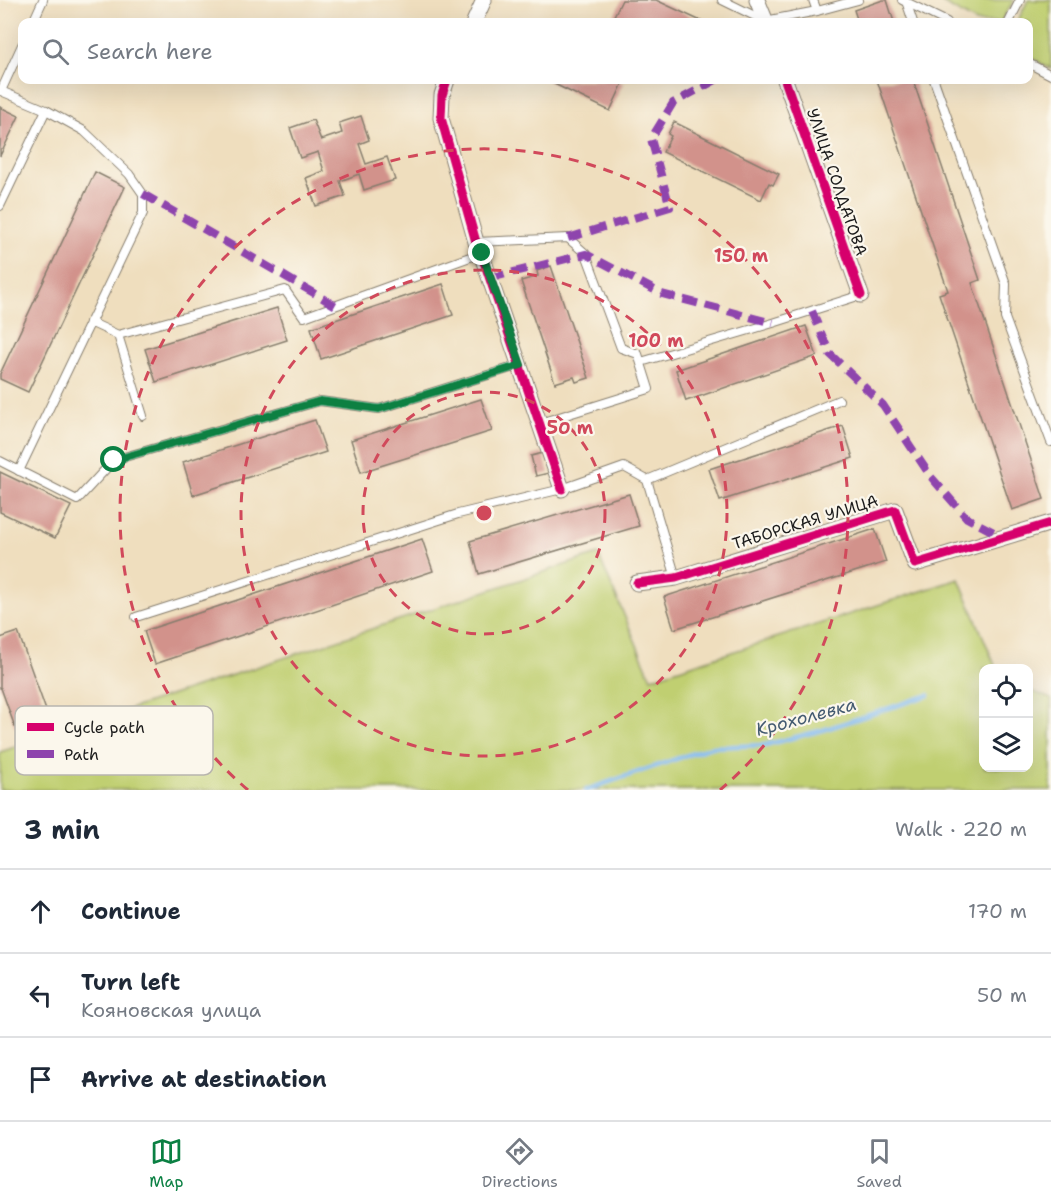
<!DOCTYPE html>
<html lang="en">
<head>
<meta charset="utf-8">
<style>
  body { margin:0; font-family:"Shantell Sans",sans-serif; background:#f2f2f3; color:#1f2937 }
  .controls { position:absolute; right:18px; bottom:18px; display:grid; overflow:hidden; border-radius:12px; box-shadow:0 6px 24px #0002 }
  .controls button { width:54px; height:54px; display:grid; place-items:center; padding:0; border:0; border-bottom:2px solid #e0e1e3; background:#fff; color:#1f2937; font:30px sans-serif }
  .stop { position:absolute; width:18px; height:18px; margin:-14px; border:4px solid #0b8043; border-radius:50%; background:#fff }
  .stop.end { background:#0b8043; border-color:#fff; box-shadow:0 2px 6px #0008 }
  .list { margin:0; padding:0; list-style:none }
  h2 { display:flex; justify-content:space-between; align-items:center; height:78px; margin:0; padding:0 24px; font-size:26px }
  h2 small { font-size:20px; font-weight:400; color:#747a83 }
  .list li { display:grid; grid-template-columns:39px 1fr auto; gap:18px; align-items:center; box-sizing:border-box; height:84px; padding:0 24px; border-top:2px solid #e0e1e3 }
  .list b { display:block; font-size:22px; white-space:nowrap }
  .list p { margin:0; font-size:20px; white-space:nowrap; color:#747a83 }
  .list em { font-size:20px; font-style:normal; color:#747a83 }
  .icon { flex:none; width:33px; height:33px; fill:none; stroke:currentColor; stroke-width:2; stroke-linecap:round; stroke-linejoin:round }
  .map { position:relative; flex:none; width:1051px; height:790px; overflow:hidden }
  .search { position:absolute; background:#fff; box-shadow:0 6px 24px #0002; left:18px; right:18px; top:18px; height:66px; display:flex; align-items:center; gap:15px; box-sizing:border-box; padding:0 21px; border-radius:12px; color:#747a83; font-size:22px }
  .sheet { height:330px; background:#fff }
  nav { display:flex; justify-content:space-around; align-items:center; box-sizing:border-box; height:84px; border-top:2px solid #e0e1e3; background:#fff; font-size:16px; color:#747a83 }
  nav a { display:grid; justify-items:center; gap:3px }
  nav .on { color:#0b8043 }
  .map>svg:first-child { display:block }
  .green { fill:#c0cf71; stroke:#6e7646; stroke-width:1.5 }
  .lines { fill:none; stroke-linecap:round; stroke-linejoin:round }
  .stream { stroke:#80b9f0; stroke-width:4.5 }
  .building { fill:#d2928b }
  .lane-casing { stroke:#867d6d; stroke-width:10 }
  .street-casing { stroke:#867d6d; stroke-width:17 }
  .lane { stroke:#fff; stroke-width:8 }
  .street { stroke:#fff; stroke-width:15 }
  .quiet { stroke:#8e44ad; stroke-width:8; stroke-dasharray:15 8; stroke-linecap:butt }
  .cycleway-casing { stroke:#fbf7ec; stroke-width:13 }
  .cycleway { stroke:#d6006c; stroke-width:9 }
  .route { stroke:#0b8043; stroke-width:8 }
  .ring { fill:none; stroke:#d1495b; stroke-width:3; stroke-dasharray:10 8 }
  .labels { text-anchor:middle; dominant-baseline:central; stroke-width:4.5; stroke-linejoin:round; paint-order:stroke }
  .street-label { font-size:16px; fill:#1c1c1c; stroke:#fbf7ec }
  .water-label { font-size:18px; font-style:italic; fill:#445b71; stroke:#fbf7ec }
  .key { fill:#fbf7ec; stroke:#b8b5ae; stroke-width:1.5 }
  .key-label { font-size:16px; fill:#1c1c1c }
  .centre { fill:#d1495b; stroke:#fbf7ec; stroke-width:3 }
  .ring-label { font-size:18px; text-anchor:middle; font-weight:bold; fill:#d1495b; stroke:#fbf7ec; stroke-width:4.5; stroke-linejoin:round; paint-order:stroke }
</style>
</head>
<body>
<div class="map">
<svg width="1051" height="790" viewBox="0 0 1051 790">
  <rect width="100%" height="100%" fill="#fbf7ec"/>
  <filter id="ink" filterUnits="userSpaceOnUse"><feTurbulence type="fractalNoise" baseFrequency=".0167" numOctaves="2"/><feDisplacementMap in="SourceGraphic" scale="12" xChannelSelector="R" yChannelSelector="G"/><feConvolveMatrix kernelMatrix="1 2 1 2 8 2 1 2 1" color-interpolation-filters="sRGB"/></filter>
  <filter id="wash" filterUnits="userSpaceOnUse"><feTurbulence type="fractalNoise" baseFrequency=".008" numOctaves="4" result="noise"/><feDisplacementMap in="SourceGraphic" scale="24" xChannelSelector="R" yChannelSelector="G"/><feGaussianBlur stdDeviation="1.35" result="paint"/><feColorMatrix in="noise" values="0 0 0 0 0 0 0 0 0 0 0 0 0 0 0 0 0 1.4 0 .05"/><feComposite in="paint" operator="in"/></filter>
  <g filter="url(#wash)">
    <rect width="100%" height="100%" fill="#efdebe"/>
    <!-- green -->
    <g class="green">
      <path d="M937,0H1014L1001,22H976Z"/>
      <path d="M1028,0H1051V69L1029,57L1028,22H1017Z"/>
      <path d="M598,554L651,678L959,579L996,668H984V768H1028L1029,690L1051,699V790H0V752Z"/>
    </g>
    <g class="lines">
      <!-- stream -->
      <path class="stream" d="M586,790L711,747L765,745L823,730L929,695"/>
    </g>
    <g id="blocks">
      <!-- building -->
      <g class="building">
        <path d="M622,0H656L703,22H627L614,16Z"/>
        <path d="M883,0H887L894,22H858L854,10Z"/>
        <path d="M546,80H615L623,83L610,111Z"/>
        <path d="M877,80H913L980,280L972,283L1044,499L1012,510L939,294L948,291Z"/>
        <path d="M0,107L19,116L0,156Z"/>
        <path d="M361,116L369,140L359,144L366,164L387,157L395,180L364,190L359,174L340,181L345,196L316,206L306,178L324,171L318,152L300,158L290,128L313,120L321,140L342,133L339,123Z"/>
        <path d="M674,122L779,174L773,185L769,183L761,200L663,152L671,136L668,134Z"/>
        <path d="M95,172L125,187L28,392L0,379V374Z"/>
        <path d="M551,266L589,378L576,382L574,377L555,383L521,281L538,276L537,271Z"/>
        <path d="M443,284L453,315L321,359L311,328Z"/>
        <path d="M277,308L287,340L156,382L145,349Z"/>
        <path d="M806,326L817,356L686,401L676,370Z"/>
        <path d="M481,399L492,431L361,472L351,440Z"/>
        <path d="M315,420L326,452L193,495L183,462Z"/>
        <path d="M843,426L853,458L720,501L709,469Z"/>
        <path d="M543,453L549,473L536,476L531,456Z"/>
        <path d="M0,472L71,506L55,538L0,512Z"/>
        <path d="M629,494L639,526L479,574L470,541Z"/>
        <path d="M875,529L886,562L674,629L664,597Z"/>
        <path d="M422,539L433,571L155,664L144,631Z"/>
        <path d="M18,632L48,716L15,727L1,688H0V638Z"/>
      </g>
    </g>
  </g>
  <g filter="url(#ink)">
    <use href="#blocks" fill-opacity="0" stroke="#867d6d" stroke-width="1.5"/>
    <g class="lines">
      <defs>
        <g id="lane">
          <path d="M722,0L765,21L817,11L858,0"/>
          <path d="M813,0L817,11"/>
          <path d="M902,0L947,22"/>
          <path d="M906,1L913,22"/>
          <path d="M33,22L43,0"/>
          <path d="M1009,22L1020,0"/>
          <path d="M1028,63L1051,75"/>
          <path d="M934,80L1006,284L1005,318L1051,442"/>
          <path d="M0,91H1L22,45"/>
          <path d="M0,206L46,110L1,91"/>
          <path d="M476,242L568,238L586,254L621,348L638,354L649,389L540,423"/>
          <path d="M90,322L118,335L143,416"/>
          <path d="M118,335L285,290L304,317L481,253"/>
          <path d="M641,362L773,323L861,295"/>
          <path d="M0,461L77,500L114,460L320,401L379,409L520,365"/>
          <path d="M19,471L143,213V194L129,174L84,131L46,110"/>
          <path d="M647,480L676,578"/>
          <path d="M136,617L458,514L562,489L624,467L647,480L839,400"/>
        </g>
        <g id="street">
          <path d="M757,0L766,22"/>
          <path d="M474,22L484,0"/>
          <path d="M447,80L442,95L441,118L476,242L481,253L562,489"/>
          <path d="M785,80L861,295"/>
          <path d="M637,583L676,578L895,510L915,564L1051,523"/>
        </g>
      </defs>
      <!-- lane casing -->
      <use href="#lane" class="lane-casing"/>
      <!-- street casing -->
      <use href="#street" class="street-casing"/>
      <!-- lane -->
      <use href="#lane" class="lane"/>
      <!-- street -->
      <use href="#street" class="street"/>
      <!-- quiet -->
      <g class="quiet">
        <path d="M143,194L336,306"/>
        <path d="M568,238L670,207L651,139L673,103L716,80"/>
        <path d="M490,278L586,254L662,294L773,323"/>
        <path d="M812,311L830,354L883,405L931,477L967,518L1003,537"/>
      </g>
      <defs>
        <g id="cycleway">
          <path d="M447,80L442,95L441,118L476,242L481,253L562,489"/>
          <path d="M785,80L861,295"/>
          <path d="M637,583L676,578L895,510L915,564L1051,523"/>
        </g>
      </defs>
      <!-- cycleway casing -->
      <use href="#cycleway" class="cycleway-casing"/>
      <!-- cycleway -->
      <use href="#cycleway" class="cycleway"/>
    </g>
  </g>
  <g class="lines" filter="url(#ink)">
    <!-- route -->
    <path class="route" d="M114,460L320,401L379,409L521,365L482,253"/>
  </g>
  <!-- distance rings -->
  <g class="ring">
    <circle cx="484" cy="513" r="121"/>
    <circle cx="484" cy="513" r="243"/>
    <path d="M248 790A364 364 0 1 1 720 790"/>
  </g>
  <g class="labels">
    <!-- street labels -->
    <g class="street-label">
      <text transform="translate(837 182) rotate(71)">УЛИЦА СОЛДАТОВА</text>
      <text transform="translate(805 522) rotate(-17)">ТАБОРСКАЯ УЛИЦА</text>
    </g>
    <!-- water labels -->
    <g class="water-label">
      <text transform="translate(806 717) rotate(-15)">Крохолевка</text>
    </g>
  </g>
  <!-- legend -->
  <rect x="15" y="706" width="198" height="69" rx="9" class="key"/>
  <rect x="27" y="723" width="27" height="8" fill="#d6006c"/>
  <rect x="27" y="750" width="27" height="8" fill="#8e44ad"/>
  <g class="key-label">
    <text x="64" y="733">Cycle path</text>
    <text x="64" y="760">Path</text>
  </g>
  <circle cx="484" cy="513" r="9" class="centre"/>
  <g class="ring-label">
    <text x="741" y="262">150 m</text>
    <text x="656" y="347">100 m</text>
    <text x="570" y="434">50 m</text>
  </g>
</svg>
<div class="controls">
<button><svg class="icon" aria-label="locate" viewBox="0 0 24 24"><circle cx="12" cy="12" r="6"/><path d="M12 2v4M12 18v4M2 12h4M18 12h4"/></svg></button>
<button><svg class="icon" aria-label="layers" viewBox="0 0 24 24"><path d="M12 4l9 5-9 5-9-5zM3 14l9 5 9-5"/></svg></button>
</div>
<div class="stop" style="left:114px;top:460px"></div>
<div class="stop end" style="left:482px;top:253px"></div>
<div class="search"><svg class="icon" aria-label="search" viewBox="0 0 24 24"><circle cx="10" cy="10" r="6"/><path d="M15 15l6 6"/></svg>Search here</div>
</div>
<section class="sheet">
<h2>3 min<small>Walk · 220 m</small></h2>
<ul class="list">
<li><svg class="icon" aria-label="ahead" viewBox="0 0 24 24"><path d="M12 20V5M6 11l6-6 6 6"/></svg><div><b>Continue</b></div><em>170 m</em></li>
<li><svg class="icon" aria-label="left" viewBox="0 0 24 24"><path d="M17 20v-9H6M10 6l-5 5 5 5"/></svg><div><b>Turn left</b><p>Кояновская улица</p></div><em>50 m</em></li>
<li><svg class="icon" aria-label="arrive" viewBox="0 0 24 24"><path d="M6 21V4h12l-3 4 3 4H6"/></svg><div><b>Arrive at destination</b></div></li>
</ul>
</section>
<nav>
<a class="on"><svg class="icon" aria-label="map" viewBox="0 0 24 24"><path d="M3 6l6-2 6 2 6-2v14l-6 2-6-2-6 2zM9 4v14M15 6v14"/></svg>Map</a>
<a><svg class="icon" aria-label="directions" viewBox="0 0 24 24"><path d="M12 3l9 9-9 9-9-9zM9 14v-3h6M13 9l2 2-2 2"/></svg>Directions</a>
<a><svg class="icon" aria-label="saved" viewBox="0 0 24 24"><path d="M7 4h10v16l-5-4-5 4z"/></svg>Saved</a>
</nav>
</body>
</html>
